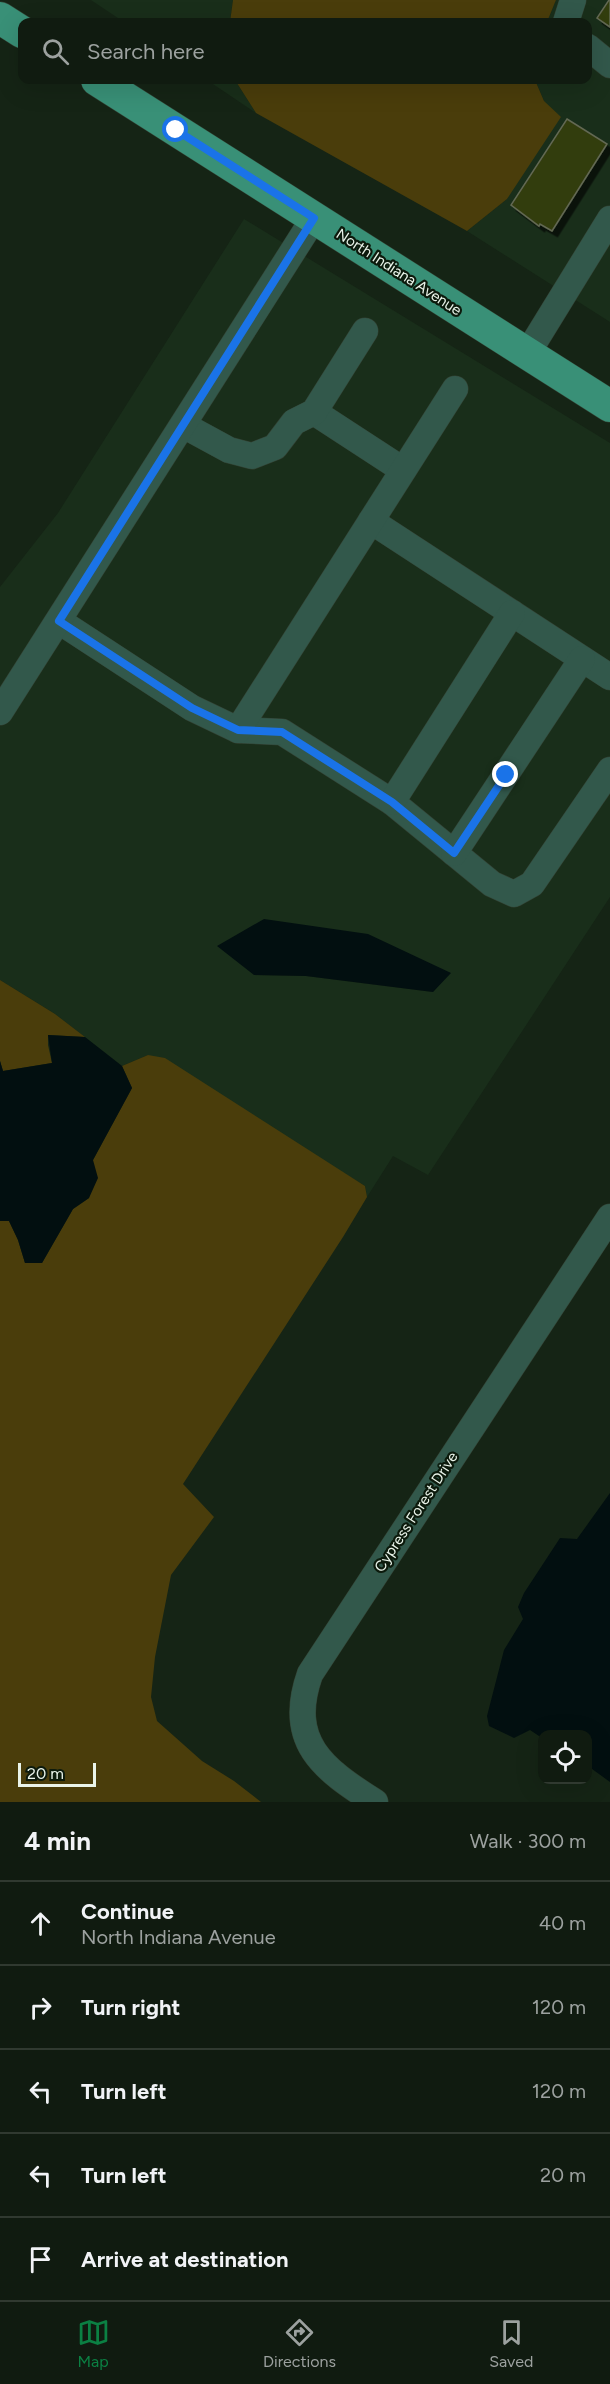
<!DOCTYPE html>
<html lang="en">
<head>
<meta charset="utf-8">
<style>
  body { margin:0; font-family:Figtree,sans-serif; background:#1e281e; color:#f1f3f6 }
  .controls { position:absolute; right:18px; bottom:18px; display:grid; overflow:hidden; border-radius:12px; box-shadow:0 6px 24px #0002 }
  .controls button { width:54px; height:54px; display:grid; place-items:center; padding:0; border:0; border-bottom:2px solid #303930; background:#101b10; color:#f1f3f6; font:30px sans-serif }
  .scale { position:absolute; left:18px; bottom:15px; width:78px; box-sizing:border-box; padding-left:6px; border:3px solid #eaf4ea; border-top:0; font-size:16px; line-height:21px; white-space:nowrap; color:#eaf4ea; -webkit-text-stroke:4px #0c1a0c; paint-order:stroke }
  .stop { position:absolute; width:18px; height:18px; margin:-14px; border:4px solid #1a73e8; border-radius:50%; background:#fff }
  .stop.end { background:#1a73e8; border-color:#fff; box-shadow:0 2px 6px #0008 }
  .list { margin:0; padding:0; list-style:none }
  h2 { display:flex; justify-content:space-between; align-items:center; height:78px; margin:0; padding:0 24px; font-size:26px }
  h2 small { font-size:20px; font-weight:400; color:#9ca19f }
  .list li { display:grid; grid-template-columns:39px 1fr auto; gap:18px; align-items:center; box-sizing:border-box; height:84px; padding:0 24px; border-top:2px solid #303930 }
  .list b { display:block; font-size:22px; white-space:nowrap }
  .list p { margin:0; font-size:20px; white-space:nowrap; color:#9ca19f }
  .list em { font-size:20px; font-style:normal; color:#9ca19f }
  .icon { flex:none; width:33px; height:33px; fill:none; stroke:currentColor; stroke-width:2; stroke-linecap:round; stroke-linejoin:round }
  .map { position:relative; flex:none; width:610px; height:1802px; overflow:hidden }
  .search { position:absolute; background:#101b10; box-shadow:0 6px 24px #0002; left:18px; right:18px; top:18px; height:66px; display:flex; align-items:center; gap:15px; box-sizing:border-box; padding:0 21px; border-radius:12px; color:#9ca19f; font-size:22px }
  .sheet { height:498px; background:#101b10 }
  nav { display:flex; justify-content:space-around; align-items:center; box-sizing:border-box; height:84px; border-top:2px solid #303930; background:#101b10; font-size:16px; color:#9ca19f }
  nav a { display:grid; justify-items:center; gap:3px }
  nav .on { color:#0b8043 }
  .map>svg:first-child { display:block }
  .built { fill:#192e1a; fill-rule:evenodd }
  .green { fill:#4a3d0b }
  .water { fill:#020f10 }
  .building { fill:#333c11; stroke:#636953; stroke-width:1.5; filter:url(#shadow) }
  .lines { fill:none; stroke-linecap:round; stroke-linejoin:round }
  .minor-casing { stroke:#334133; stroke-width:27 }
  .major-casing { stroke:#334133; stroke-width:33 }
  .minor { stroke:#32584b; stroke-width:26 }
  .major { stroke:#399077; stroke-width:32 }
  .route { stroke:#1a73e8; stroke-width:8 }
  .labels { text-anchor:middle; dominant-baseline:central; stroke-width:4.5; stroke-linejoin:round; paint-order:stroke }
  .street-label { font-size:15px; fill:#eaf4ea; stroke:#0c1a0c }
</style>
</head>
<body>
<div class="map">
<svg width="610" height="1802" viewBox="0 0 610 1802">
  <defs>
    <filter id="shadow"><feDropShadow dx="5.5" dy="5.5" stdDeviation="0" flood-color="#0009"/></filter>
  </defs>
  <rect width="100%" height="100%" fill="#152415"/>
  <!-- built -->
  <g class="built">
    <path d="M91,0H233L230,22H124Z"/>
    <path d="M556,0H610V322L467,231L507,199L544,101L535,80H588V22H547Z"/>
    <path d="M207,80H235L256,113Z"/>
    <path d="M244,219L610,443V897L428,1175L393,1156L367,1197L365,1186L148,1055L122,1066L55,1014L0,980V587L58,513ZM450,972L433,992L306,976L254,975Z"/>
  </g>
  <!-- green -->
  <g class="green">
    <path d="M233,0H556L547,22H230Z"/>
    <path d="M235,80H535L544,101L561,117L507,199L467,231L256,113Z"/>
    <path d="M0,980L55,1014L85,1037L48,1035V1045L52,1063L3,1071L0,1061Z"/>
    <path d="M148,1055L165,1058L365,1186L367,1197L343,1237L183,1484L214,1517L171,1575L155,1657L151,1697L157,1721L202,1761L234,1781L261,1802H0V1221H9L18,1240L25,1263H42L73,1209L89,1198L93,1160L132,1088L122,1066Z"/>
  </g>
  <!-- water -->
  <g class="water">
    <path d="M264,919L368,934L451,973L433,992L306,976L254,975L217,946Z"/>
    <path d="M48,1035L85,1037L122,1066L132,1088L93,1160L98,1178L89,1198L73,1209L42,1263H25L18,1240L9,1221H0V1061L3,1071L52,1063Z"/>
    <path d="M610,1493V1782L588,1766V1734H542V1738L530,1730L514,1738L489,1726L487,1716L504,1650L523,1619L518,1607L524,1593L560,1538L577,1539Z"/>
  </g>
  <!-- building -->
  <g class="building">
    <path d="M609,0H610V27L597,18Z"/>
    <path d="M567,119L607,144L552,231L540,224L539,226L511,205Z"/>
  </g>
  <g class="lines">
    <defs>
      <g id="minor">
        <path d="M566,22L573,0"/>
        <path d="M588,47L610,65"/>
        <path d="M527,354L610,219"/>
        <path d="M314,412L403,470"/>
        <path d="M183,425L229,450L252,456L275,447L294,422L314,412L365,331"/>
        <path d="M371,521L610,677"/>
        <path d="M59,621L192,708L238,730L282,732L392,802L492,884L514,894L532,884L610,770"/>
        <path d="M0,712L314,218"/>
        <path d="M238,730L455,389"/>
        <path d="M392,802L512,613"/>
        <path d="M454,853L582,659"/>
        <path d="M375,1802C323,1769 286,1742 310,1674L610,1217"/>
      </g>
      <g id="major">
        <path d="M0,18L22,32"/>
        <path d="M97,80L610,406"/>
      </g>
    </defs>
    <!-- minor casing -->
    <use href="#minor" class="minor-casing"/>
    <!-- major casing -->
    <use href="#major" class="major-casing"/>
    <!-- minor -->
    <use href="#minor" class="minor"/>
    <!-- major -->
    <use href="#major" class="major"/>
  </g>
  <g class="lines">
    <!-- route -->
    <path class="route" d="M176,130L314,218L59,621L192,708L238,730L282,732L392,802L454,853L506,775"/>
  </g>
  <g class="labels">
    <!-- street labels -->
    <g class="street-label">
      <text transform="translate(399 272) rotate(33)">North Indiana Avenue</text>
      <text transform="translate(416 1512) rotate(-57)">Cypress Forest Drive</text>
    </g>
  </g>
</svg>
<div class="controls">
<button><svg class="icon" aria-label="locate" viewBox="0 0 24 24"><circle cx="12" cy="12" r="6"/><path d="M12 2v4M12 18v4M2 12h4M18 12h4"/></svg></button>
</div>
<div class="scale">20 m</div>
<div class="stop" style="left:176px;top:130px"></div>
<div class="stop end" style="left:506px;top:775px"></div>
<div class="search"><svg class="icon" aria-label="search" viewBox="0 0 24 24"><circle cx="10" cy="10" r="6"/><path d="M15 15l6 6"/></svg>Search here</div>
</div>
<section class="sheet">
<h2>4 min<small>Walk · 300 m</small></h2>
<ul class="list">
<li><svg class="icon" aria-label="ahead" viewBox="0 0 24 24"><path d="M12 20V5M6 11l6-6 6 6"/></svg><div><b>Continue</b><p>North Indiana Avenue</p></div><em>40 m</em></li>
<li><svg class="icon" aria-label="right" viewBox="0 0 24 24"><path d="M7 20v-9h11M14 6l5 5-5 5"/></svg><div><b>Turn right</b></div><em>120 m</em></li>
<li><svg class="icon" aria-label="left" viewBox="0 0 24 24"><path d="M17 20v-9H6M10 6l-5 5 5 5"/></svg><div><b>Turn left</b></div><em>120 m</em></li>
<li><svg class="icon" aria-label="left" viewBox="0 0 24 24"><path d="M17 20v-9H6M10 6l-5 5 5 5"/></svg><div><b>Turn left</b></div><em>20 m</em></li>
<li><svg class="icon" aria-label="arrive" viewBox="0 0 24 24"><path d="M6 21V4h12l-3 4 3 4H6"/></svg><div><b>Arrive at destination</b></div></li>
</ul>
</section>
<nav>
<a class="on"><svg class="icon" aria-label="map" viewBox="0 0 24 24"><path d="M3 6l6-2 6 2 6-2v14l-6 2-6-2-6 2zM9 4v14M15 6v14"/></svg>Map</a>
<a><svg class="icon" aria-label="directions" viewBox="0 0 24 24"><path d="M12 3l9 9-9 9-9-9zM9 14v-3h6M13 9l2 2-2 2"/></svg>Directions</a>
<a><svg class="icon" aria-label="saved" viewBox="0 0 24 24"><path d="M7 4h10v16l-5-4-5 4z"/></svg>Saved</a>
</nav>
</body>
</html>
